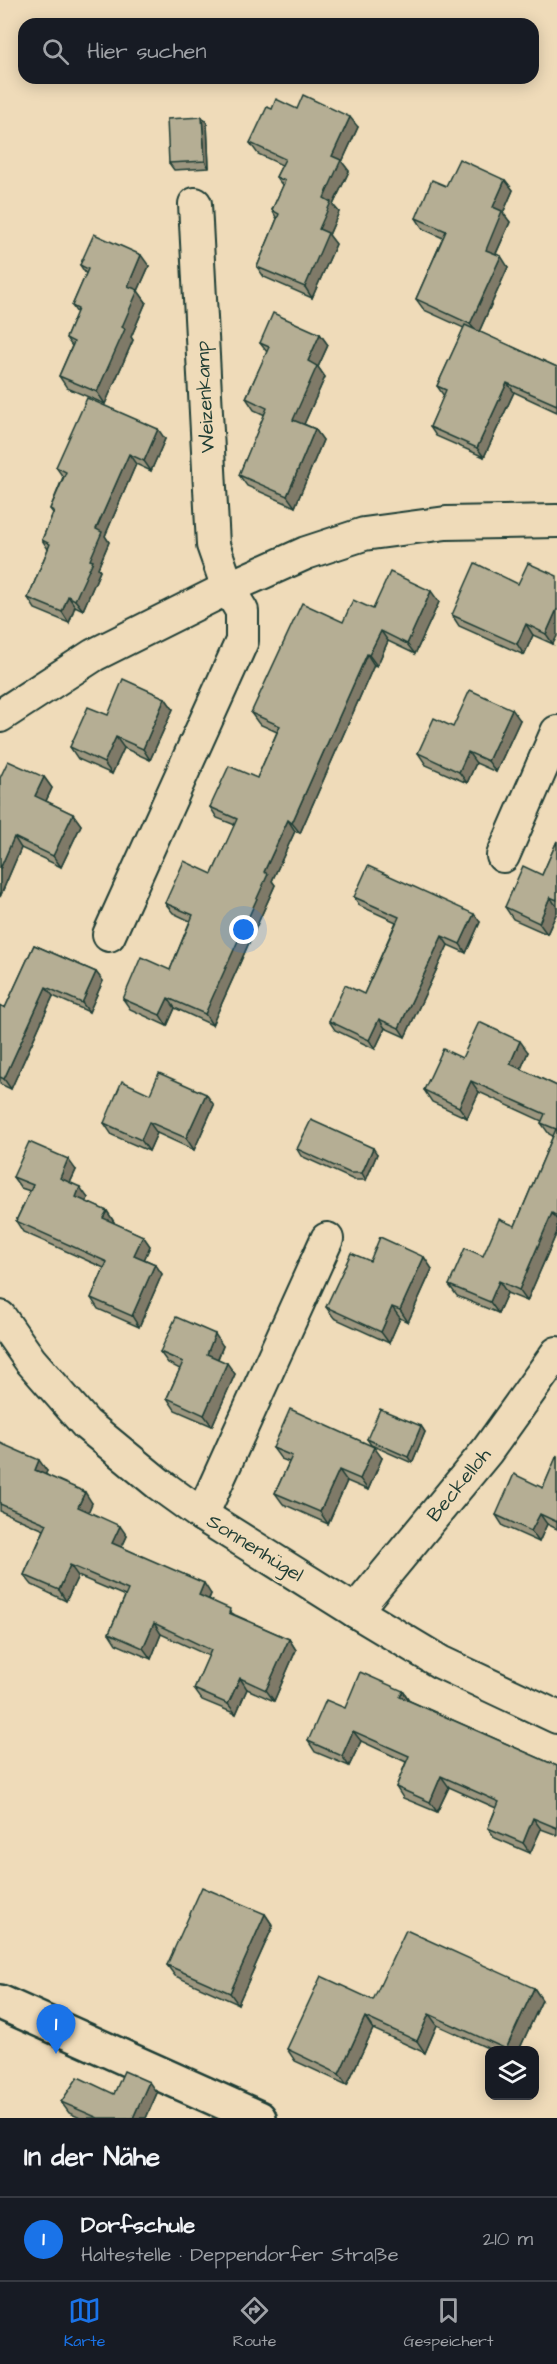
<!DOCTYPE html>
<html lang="de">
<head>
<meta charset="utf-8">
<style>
  body { margin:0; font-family:"Architects Daughter",sans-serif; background:#20242c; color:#f1f3f6 }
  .controls { position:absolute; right:18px; bottom:18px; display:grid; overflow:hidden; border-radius:12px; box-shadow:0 3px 15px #0003 }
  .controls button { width:54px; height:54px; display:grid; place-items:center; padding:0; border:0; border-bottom:2px solid #363941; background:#171b24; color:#f1f3f6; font:30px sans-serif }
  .you { position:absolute; left:244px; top:930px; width:21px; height:21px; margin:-15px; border:4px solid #fff; border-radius:50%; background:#1a73e8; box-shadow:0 0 0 9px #1a73e833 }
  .badge { display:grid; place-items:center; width:39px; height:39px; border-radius:50%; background:#1a73e8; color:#fff; font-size:20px; font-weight:700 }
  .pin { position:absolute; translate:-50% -50px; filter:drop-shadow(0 2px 3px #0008) }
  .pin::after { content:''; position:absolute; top:32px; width:21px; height:18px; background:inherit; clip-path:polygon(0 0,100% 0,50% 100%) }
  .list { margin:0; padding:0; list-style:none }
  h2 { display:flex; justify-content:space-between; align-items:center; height:78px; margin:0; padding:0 24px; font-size:26px }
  h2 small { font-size:20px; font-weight:400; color:#9ea1a6 }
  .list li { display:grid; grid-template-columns:39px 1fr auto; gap:18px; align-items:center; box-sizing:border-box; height:84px; padding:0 24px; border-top:2px solid #363941 }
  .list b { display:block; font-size:22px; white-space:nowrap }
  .list p { margin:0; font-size:20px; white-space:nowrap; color:#9ea1a6 }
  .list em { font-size:20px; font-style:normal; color:#9ea1a6 }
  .icon { flex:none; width:33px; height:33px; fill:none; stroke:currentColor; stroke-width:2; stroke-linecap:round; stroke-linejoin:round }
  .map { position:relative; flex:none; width:557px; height:2118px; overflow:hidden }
  .search { position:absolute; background:#171b24; box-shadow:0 3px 15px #0003; left:18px; right:18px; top:18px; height:66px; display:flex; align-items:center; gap:15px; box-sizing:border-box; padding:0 21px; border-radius:18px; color:#9ea1a6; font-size:22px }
  .sheet { height:162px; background:#171b24 }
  nav { display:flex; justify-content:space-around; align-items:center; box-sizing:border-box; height:84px; border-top:2px solid #363941; background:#171b24; font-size:16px; color:#9ea1a6 }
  nav a { display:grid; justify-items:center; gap:3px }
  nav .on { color:#1a73e8 }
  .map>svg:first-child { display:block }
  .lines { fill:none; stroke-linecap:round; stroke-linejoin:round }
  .minor-casing { stroke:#1f3d34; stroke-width:36 }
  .tertiary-casing { stroke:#1f3d34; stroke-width:38 }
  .minor { stroke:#efdbb9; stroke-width:32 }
  .tertiary { stroke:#efdbb9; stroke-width:33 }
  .wall { fill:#9c967f; stroke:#1f3d34; stroke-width:1.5 }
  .shaded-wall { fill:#7f7a68; stroke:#1f3d34; stroke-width:1.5 }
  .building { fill:#b5ae94; stroke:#1f3d34; stroke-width:1.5 }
  .labels { text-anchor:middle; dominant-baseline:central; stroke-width:6; stroke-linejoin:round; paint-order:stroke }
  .street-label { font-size:20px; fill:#1f3d34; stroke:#efdbb9 }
</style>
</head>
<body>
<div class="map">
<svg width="557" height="2118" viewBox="0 0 557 2118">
  <rect width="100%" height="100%" fill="#efdbb9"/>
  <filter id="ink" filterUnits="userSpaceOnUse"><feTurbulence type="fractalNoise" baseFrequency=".0167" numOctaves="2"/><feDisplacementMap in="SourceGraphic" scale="12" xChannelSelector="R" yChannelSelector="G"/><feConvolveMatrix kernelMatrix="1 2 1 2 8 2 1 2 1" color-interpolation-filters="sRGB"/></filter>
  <g filter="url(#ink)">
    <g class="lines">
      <defs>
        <g id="minor">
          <path d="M0,716L94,655L228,588L306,553L364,534L446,523L557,521"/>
          <path d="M503,856L557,732"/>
          <path d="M109,935L242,641V611L228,588L213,545L195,204"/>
          <path d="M0,1317L30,1360L86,1424L159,1484L202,1515L355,1611L440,1662L557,1717"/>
          <path d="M202,1515L327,1239"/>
          <path d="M355,1611L487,1451L557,1353"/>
        </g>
        <path id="tertiary" d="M0,2002L259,2118"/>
      </defs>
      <!-- minor casing -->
      <use href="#minor" class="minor-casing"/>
      <!-- tertiary casing -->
      <use href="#tertiary" class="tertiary-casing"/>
      <!-- minor -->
      <use href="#minor" class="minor"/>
      <!-- tertiary -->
      <use href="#tertiary" class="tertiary"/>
    </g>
    <!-- wall -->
    <g class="wall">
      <path d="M272,109H297L358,127L342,162L349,171L333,205L339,212L329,235L336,244L312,298L264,277L257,267L277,219L272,210L283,186L276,177L282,165L258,154L250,143Z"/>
      <path d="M202,117L207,123L209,168L174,170L169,163Z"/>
      <path d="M505,180L513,190L503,213L510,222L496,254L508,267L479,332L557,367V412L514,392L484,457L436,436L430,427L444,396L437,386L464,328L424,310L416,299L443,238L423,229L416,218L446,186Z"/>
      <path d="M80,265L149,266L138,291L146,302L131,337L133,340L105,404L67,388L59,376L72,346L66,338L77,313L72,306L86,274Z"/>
      <path d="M320,334L328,345L318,367L325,377L304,424L315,429L323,440L295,507L247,486L239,475L265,415L254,410L246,398L267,352L260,343Z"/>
      <path d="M165,439L151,471L136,464L105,536L109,542L98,568L100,571L83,610L75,606L69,623L35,609L28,598L48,549L42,540L53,513L50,509L63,477L56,467Z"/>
      <path d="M518,584L553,644L533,635L524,655L459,626L452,615Z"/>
      <path d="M439,602L415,654L388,641L377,666L374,665L300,833L295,831L272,881L275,885L212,1025L175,1008L167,1026L130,1009L123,999L170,970L190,921L173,913L165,903L212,874L235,825L217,818L210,807L257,778L277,732L259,724L251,713L343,622L373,609Z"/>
      <path d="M165,698L173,709L150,760L124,748L112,774L78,759L70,747Z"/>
      <path d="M520,720L496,772L476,763L467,783L426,765L418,753L453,727Z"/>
      <path d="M44,777L52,788L46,801L73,814L81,825L61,867L21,848L0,897V778Z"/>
      <path d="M557,841V912L547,934L513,919L505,907L542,875Z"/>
      <path d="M354,897L480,922L466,953L448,945L405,1037L385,1028L375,1049L335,1030L329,1021L364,994L396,922L360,906Z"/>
      <path d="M34,945L96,972L103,981L89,1012L53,996L11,1089L0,1084V1005L5,1008Z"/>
      <path d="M528,1052L521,1069L557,1086V1232L527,1301L507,1293L498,1313L457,1296L449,1285L483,1256L515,1226L553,1136L549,1134L541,1123L542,1121L479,1092L467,1118L432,1102L424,1090L462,1058Z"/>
      <path d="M150,1094L214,1105L194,1150L157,1133L149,1151L112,1135L104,1123Z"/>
      <path d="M297,1149L377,1154L366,1180H354L301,1156Z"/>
      <path d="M76,1170L70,1183L88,1198L86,1202L107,1211L114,1222V1223L143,1236L150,1246L144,1259L155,1264L162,1274L139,1327L98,1309L91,1298L104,1268L23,1232L16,1221L30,1191L21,1188L13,1177Z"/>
      <path d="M424,1257L432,1269L408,1322L400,1318L389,1343L334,1318L326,1307L370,1261Z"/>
      <path d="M223,1346L218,1359L235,1374L212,1426L175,1410L167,1398L180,1369L168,1363L160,1352Z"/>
      <path d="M421,1426L425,1432L412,1463L371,1445L367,1439Z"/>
      <path d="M0,1443L47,1471L45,1474L92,1503L88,1512L127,1536L122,1547L211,1594L209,1599L235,1615L289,1639L296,1650L274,1701L247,1689L236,1714L202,1700L194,1689L209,1656L161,1634L151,1659L116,1644L109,1633L125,1596L78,1576L66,1601L32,1585L24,1575L44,1530L0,1511Z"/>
      <path d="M273,1448L382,1458L368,1490L347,1481L328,1524L283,1504L275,1493L289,1462L281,1459Z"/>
      <path d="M557,1456V1529L547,1524L539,1542L503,1526L496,1515L543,1488Z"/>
      <path d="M403,1691L410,1701L557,1766V1835L541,1829L530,1853L495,1838L488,1828L496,1808L449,1787L437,1812L403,1798L396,1787L406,1762L361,1741L349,1766L315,1752L308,1741L345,1708Z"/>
      <path d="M265,1914L273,1926L238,2004L175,1976L167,1965Z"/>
      <path d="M534,1988L542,2000L519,2050H492L437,2025L425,2053L373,2029L347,2085L295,2061L287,2049L373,2000Z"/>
      <path d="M157,2093L146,2118H80L69,2113L61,2102L114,2094Z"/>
    </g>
    <!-- shaded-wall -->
    <g class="shaded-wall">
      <path d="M202,117L207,123L209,168L205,161Z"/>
      <path d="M350,117L358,127L342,162L349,171L333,205L339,212L329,235L336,244L312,298L305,287L319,229L324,198L332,156Z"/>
      <path d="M505,180L513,190L503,213L510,222L493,260L486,250L493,207Z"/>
      <path d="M141,255L149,266L138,291L146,302L131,337L133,340L105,404L97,392L128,286Z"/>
      <path d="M501,256L508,267L478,334L470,324Z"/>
      <path d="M320,334L328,345L318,367L325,377L301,431L293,420L308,361Z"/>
      <path d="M507,383L514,392L484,457L477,448Z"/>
      <path d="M158,429L165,439L151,471L144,461Z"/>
      <path d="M315,429L323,440L295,507L287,496Z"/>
      <path d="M129,454L136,464L105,536L109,542L98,568L100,571L83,610L75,600L90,560L96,529Z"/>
      <path d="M431,591L439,602L415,654L407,644Z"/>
      <path d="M68,596L75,606L69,623L62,612Z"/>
      <path d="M557,609V636L553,644L546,634Z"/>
      <path d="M526,624L533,635L524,655L517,644Z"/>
      <path d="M381,631L388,641L377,666L369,655Z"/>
      <path d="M367,654L374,665L300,833L292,823Z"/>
      <path d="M165,698L173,709L150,760L143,749Z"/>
      <path d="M512,709L520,720L496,772L488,761Z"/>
      <path d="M116,737L124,748L112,774L104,763Z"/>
      <path d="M468,752L476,763L467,783L459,772Z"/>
      <path d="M44,777L52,788L43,807L35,796Z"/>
      <path d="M73,814L81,825L61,867L53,856Z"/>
      <path d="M288,820L295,831L272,881L275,885L212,1025L205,1014L264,872Z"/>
      <path d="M14,837L21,848L0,897V869Z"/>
      <path d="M550,897L557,907V912L547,934L539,923Z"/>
      <path d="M474,914L480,922L466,953L460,944Z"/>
      <path d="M442,936L448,945L405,1037L399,1028Z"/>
      <path d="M96,972L103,981L89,1012L82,1003Z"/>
      <path d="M46,987L53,996L11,1089L4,1079Z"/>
      <path d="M168,998L175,1008L167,1026L160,1015Z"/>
      <path d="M379,1019L385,1028L375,1049L369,1040Z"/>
      <path d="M520,1041L528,1052L518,1076L510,1064Z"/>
      <path d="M471,1081L479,1092L467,1118L459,1107Z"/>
      <path d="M206,1094L214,1105L194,1150L186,1138Z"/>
      <path d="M149,1122L157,1133L149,1151L141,1140Z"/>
      <path d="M373,1148L377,1154L366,1180L362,1173Z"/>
      <path d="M68,1159L76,1170L67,1189L60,1178Z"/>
      <path d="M80,1187L88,1198L83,1208L76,1197Z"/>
      <path d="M107,1211L114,1222L111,1229L103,1218Z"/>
      <path d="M552,1213L557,1220V1232L527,1301L519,1290Z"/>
      <path d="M143,1236L150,1246L142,1265L134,1255Z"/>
      <path d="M424,1257L432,1269L408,1322L400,1310Z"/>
      <path d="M155,1264L162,1274L139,1327L132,1316Z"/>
      <path d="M499,1281L507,1293L498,1313L490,1302Z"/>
      <path d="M392,1307L400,1318L389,1343L381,1332Z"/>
      <path d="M215,1334L223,1346L215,1365L207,1354Z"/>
      <path d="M227,1363L235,1374L212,1426L204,1415Z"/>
      <path d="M421,1426L425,1432L412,1463L408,1457Z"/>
      <path d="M374,1447L382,1458L368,1490L360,1479Z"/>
      <path d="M39,1460L47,1471L43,1480L35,1470Z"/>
      <path d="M339,1470L347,1481L328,1524L320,1512Z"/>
      <path d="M85,1492L92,1503L86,1518L78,1507Z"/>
      <path d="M540,1514L547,1524L539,1542L531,1531Z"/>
      <path d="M120,1526L127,1536L119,1553L112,1543Z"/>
      <path d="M70,1565L78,1576L66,1601L59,1590Z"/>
      <path d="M204,1583L211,1594L206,1605L199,1595Z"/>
      <path d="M154,1623L161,1634L151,1659L143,1648Z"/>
      <path d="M289,1639L296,1650L274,1701L266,1690Z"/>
      <path d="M240,1678L247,1689L236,1714L228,1704Z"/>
      <path d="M403,1691L410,1702L400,1697Z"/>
      <path d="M353,1731L361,1741L349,1766L342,1756Z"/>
      <path d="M441,1776L449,1787L437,1812L430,1802Z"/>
      <path d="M533,1818L541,1829L530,1853L523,1843Z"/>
      <path d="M265,1914L273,1926L238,2004L230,1993Z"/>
      <path d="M534,1988L542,2000L519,2050H507L506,2049Z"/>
      <path d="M429,2014L437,2025L425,2053L417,2041Z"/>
      <path d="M365,2017L373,2029L347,2085L339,2074Z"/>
      <path d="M149,2082L157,2093L146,2118H133Z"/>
    </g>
    <!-- building -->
    <g class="building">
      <path d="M303,95L350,117L332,156L341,160L324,198L331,202L319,229L328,233L305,287L257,267L279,214L272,210L285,181L276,177L285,159L250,143L267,107L272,109L276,99L297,109Z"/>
      <path d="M202,117L205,161L169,163L167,119Z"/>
      <path d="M459,159L505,180L493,207L502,211L486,250L501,256L470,324L416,299L446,231L416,218L432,180L446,186Z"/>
      <path d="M94,234L141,255L128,286L138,290L122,327L125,329L97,392L59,376L74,342L66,338L78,309L72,306L88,269L80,265Z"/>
      <path d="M273,313L320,334L308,361L317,366L293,420L315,429L287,496L239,475L267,408L246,398L269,347L260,343Z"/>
      <path d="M465,325L557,367V405L507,383L477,448L430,427L446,390L437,386Z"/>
      <path d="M87,398L158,429L144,461L129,454L96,529L102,532L90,560L93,561L75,600L68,596L62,612L28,598L50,544L42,540L54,511L50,509L66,472L56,467Z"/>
      <path d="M475,563L518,584L528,563L557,576V609L546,634L526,624L517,644L452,615Z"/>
      <path d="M390,572L431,591L407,644L381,631L369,655L367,654L292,823L288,820L264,872L268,874L205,1014L168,998L160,1015L123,999L141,957L170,970L193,915L165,903L184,861L212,874L237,819L210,807L229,766L257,778L280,726L251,713L302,603L343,622L353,600L373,609Z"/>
      <path d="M123,679L165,698L143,749L116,737L104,763L70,747L88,707L108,715Z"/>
      <path d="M470,690L512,709L488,761L468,752L459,772L418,753L434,718L453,727Z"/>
      <path d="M8,761L44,777L35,796L73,814L53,856L14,837L0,869V778Z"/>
      <path d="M557,841V900L550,897L539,923L505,907L523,866L542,875Z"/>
      <path d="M368,866L474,914L460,944L442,936L399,1028L379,1019L369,1040L329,1021L345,985L364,994L399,917L354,897Z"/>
      <path d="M34,945L96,972L82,1003L46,987L4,1079L0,1077V1005L5,1008Z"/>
      <path d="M479,1022L520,1041L510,1064L557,1086V1216L552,1213L519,1290L499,1281L490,1302L449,1285L465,1248L483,1256L499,1219L515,1226L556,1129L541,1123L545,1114L471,1081L459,1107L424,1090L443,1049L462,1058Z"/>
      <path d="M159,1073L206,1094L186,1138L149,1122L141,1140L104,1123L122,1081L150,1094Z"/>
      <path d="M311,1120L373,1148L362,1173H350L297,1149Z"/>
      <path d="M29,1142L68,1159L60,1178L80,1187L76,1197L107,1211L103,1218L143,1236L134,1255L155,1264L132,1316L91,1298L107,1262L16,1221L33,1185L13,1177Z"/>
      <path d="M380,1237L424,1257L400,1310L392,1307L381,1332L326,1307L351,1253L370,1261Z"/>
      <path d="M176,1317L215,1334L207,1354L227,1363L204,1415L167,1398L183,1362L160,1352Z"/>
      <path d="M290,1409L374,1447L360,1479L339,1470L320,1512L275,1493L292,1456L273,1448Z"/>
      <path d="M380,1409L421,1426L408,1457L367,1439Z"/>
      <path d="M0,1443L39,1460L35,1470L85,1492L78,1507L120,1526L112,1543L204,1583L199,1595L230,1609L229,1613L289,1639L266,1690L240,1678L228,1704L194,1689L211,1650L154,1623L143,1648L109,1633L128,1590L70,1565L59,1590L24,1575L47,1524L0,1504Z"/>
      <path d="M557,1455V1522L540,1514L531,1531L496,1515L514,1474L543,1488Z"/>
      <path d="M360,1672L403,1691L400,1697L557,1766V1828L533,1818L523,1843L488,1828L499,1802L441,1776L430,1802L396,1787L409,1756L353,1731L342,1756L308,1741L326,1700L345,1708Z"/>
      <path d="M202,1887L265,1914L230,1993L167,1965Z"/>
      <path d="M406,1930L534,1988L506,2049L429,2014L417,2041L365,2017L339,2074L287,2049L321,1976L373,2000Z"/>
      <path d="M124,2071L149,2082L133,2118H98L61,2102L78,2077L114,2094Z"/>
    </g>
  </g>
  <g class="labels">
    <!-- street labels -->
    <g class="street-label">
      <text transform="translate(205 397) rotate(-93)">Weizenkamp</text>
      <text transform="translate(459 1485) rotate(-51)">Beckelloh</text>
      <text transform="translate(255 1548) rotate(32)">Sonnenhügel</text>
    </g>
  </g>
</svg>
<div class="controls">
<button><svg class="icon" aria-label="layers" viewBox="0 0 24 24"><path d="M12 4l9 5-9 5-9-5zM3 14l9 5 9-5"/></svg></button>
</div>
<div class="you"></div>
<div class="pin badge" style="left:56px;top:2054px">1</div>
<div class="search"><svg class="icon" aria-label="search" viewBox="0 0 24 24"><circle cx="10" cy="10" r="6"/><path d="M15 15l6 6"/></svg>Hier suchen</div>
</div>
<section class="sheet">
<h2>In der Nähe<small></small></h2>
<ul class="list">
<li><span class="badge">1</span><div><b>Dorfschule</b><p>Haltestelle · Deppendorfer Straße</p></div><em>210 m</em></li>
</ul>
</section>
<nav>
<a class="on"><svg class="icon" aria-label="map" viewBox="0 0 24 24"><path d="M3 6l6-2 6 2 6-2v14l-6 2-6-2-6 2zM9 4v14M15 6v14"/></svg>Karte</a>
<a><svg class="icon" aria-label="directions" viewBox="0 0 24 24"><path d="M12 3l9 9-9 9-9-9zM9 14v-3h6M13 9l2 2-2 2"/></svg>Route</a>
<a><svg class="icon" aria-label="saved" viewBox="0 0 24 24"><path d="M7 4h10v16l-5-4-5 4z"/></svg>Gespeichert</a>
</nav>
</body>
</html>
